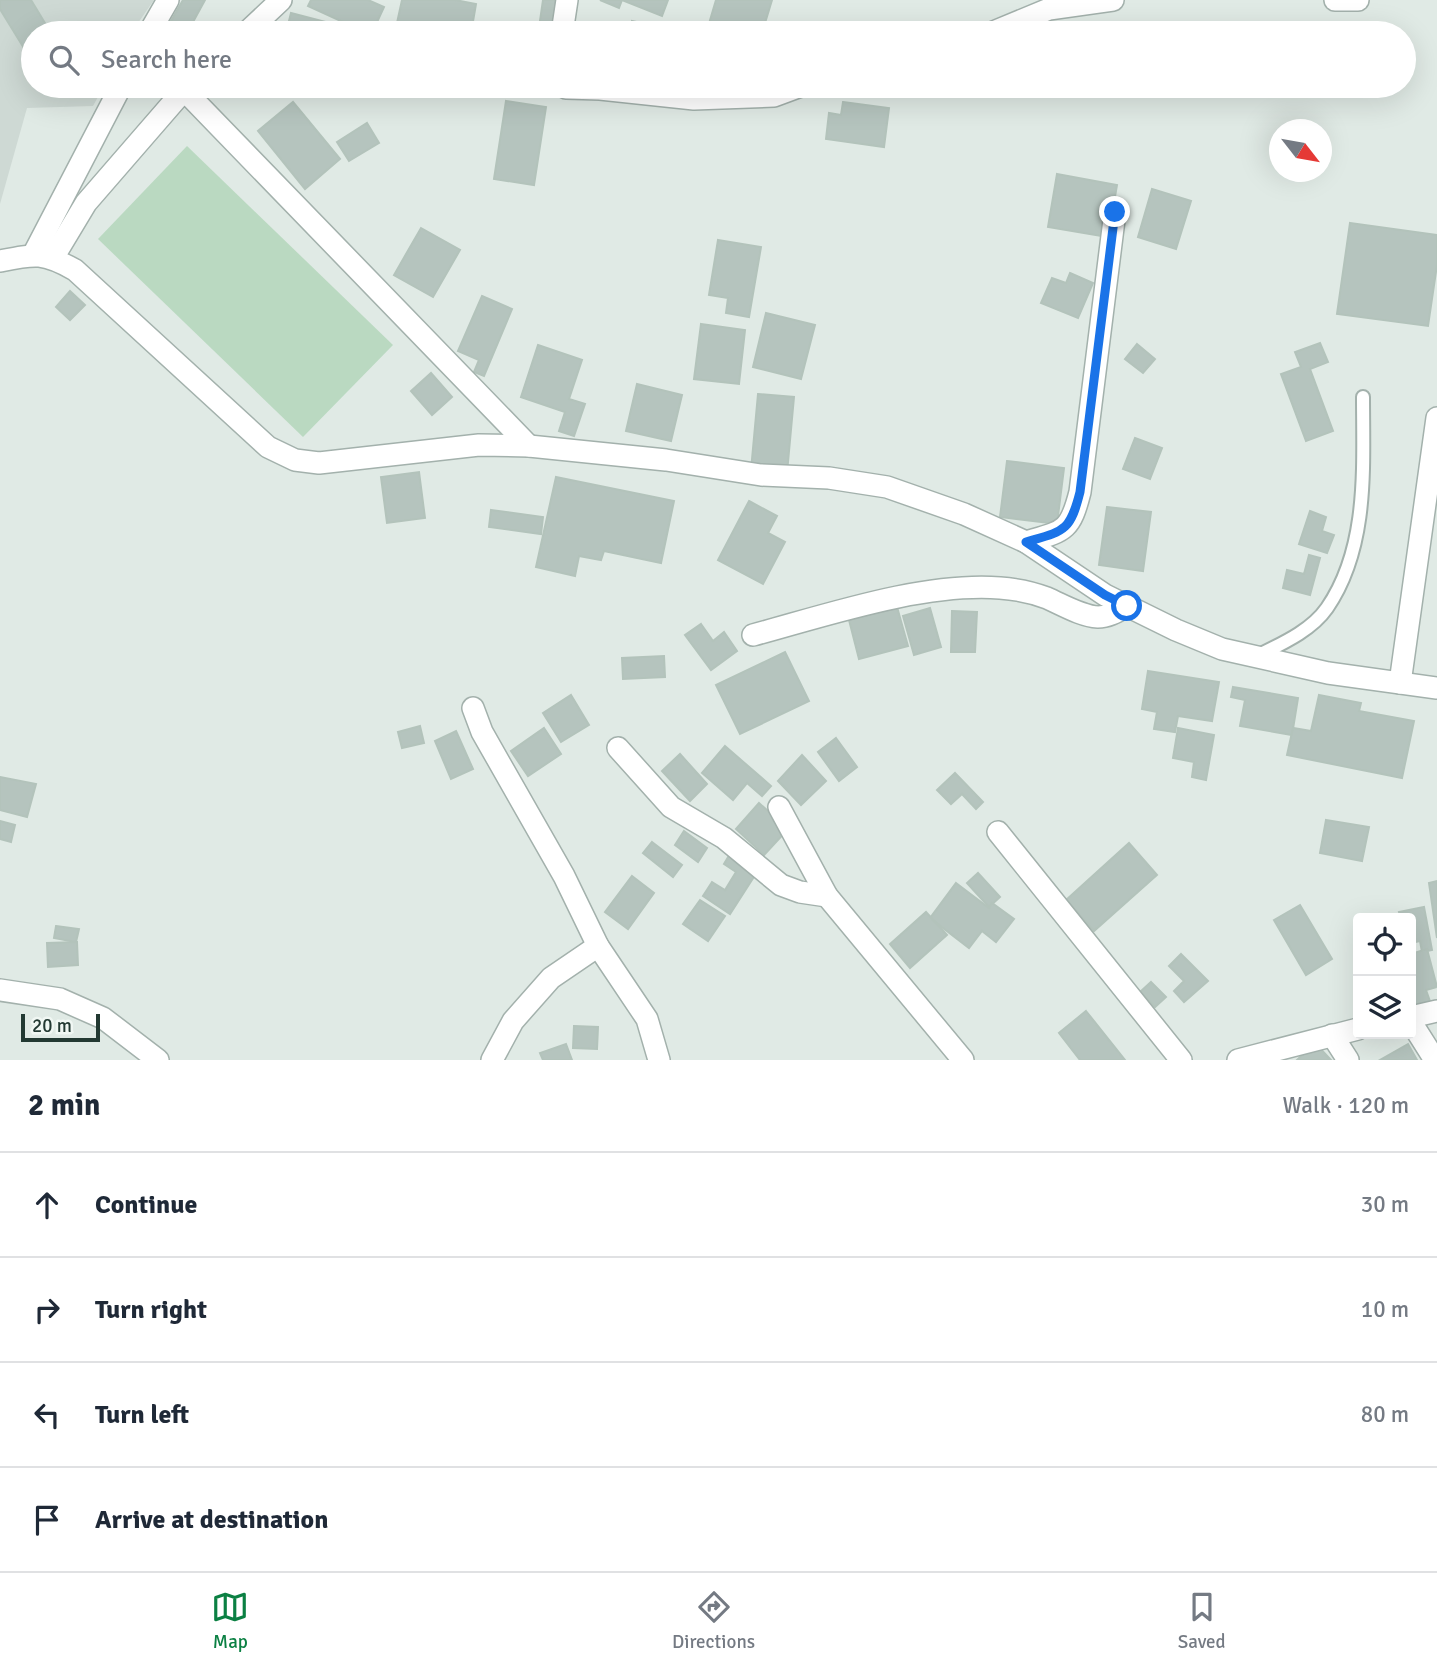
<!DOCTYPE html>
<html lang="en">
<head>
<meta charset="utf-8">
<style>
  body { margin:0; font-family:Signika,sans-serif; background:#f6f6f7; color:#1f2937 }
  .controls { position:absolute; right:21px; bottom:21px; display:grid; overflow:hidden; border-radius:7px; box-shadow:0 7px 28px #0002 }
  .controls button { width:63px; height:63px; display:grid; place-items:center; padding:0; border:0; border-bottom:2px solid #e0e1e3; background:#fff; color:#1f2937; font:35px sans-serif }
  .compass { position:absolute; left:1269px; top:119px; width:63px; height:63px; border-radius:50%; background:#fff; box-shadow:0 7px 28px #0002; rotate:121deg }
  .scale { position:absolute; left:21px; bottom:18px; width:79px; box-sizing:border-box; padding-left:7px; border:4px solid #223932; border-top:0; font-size:19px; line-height:24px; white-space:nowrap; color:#223932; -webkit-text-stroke:5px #f0f7f3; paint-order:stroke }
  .stop { position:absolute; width:21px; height:21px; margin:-16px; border:5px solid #1a73e8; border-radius:50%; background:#fff }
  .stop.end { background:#1a73e8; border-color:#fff; box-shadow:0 2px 7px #0008 }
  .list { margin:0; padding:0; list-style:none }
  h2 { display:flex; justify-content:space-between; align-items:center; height:91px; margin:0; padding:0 28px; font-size:30px }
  h2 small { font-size:23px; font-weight:400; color:#747a83 }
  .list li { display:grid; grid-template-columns:46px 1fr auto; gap:21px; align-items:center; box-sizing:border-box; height:105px; padding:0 28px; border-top:2px solid #e0e1e3 }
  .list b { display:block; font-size:26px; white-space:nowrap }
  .list em { font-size:23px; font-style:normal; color:#747a83 }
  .icon { flex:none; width:38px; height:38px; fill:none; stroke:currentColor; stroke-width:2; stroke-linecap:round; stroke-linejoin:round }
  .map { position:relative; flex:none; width:1437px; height:1060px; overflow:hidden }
  .search { position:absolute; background:#fff; box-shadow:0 7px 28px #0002; left:21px; right:21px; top:21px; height:77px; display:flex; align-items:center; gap:18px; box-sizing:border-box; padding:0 24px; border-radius:38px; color:#747a83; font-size:26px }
  .sheet { height:511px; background:#fff }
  nav { display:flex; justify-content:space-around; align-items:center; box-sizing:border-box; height:98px; border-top:2px solid #e0e1e3; background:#fff; font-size:19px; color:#747a83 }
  nav a { display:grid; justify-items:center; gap:4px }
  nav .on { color:#0b8043 }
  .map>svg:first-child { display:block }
  .built { fill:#ced9d4 }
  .green { fill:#bad9c1 }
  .building { fill:#b5c4be; stroke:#b3c3bb; stroke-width:2 }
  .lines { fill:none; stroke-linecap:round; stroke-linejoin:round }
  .service-casing { stroke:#a3b1ac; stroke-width:16 }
  .minor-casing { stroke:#a3b1ac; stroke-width:24 }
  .tertiary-casing { stroke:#a3b1ac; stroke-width:24 }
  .service { stroke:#fff; stroke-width:12 }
  .minor { stroke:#fff; stroke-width:21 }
  .tertiary { stroke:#fff; stroke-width:21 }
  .route { stroke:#1a73e8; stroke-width:9 }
</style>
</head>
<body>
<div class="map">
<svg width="1437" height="1060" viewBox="0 0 1437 1060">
  <rect width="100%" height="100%" fill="#e0eae5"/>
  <!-- built -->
  <path class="built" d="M0,0H154L131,33H33V86H104L93,106L27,108L0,204Z"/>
  <!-- green -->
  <path class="green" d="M187,146L393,345L303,437L98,239Z"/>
  <!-- building -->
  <g class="building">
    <path d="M0,0H31L51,33H33V49L27,53L0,9Z"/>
    <path d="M183,0H205L187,33H164Z"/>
    <path d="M311,0H368L384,7L372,33H367L308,6Z"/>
    <path d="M402,0H455L476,4L471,33H452L397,23Z"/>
    <path d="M543,0H558L553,30L539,28Z"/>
    <path d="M600,0H668L662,16L622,0L619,8Z"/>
    <path d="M716,0H772L762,33H728L708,27Z"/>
    <path d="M291,13L341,26L340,33H268L271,24L287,29Z"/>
    <path d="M632,21L681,32L629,33Z"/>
    <path d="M385,27L411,33H384Z"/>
    <path d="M506,101L546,107L534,185L494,179Z"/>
    <path d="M293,102L340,159L305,189L258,131Z"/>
    <path d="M843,102L889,108L884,147L826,139L829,113L841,115Z"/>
    <path d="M367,123L379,143L349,161L337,142Z"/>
    <path d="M1057,174L1117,185L1108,237L1048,227Z"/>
    <path d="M1152,189L1191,201L1176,249L1138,237Z"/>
    <path d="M1350,223L1437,235V265L1428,326L1337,314Z"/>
    <path d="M421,228L460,250L433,297L394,275Z"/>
    <path d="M718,240L761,247L749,317L726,313L728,298L709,295Z"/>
    <path d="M1070,273L1093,283L1078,318L1041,303L1052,278L1066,283Z"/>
    <path d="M70,291L85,305L70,320L56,307Z"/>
    <path d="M482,296L512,309L484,376L474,372L479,360L458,351Z"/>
    <path d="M766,313L815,325L801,379L753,367Z"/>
    <path d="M701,324L745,330L739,384L694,379Z"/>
    <path d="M1320,343L1328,362L1310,369L1333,431L1306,441L1281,374L1301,367L1295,352Z"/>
    <path d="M1137,344L1155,359L1143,373L1125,359Z"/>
    <path d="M538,345L582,360L569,399L585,404L574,436L559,431L565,412L521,397Z"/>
    <path d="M431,373L452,397L432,415L411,391Z"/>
    <path d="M637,384L682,395L671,441L626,431Z"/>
    <path d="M758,394L794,397L787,473L751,470Z"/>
    <path d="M1135,438L1162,448L1150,479L1123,469Z"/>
    <path d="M1007,461L1064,468L1057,524L1000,517Z"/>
    <path d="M419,472L425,518L387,523L381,477Z"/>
    <path d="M556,477L674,501L661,563L604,551L601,560L579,556L575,576L536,567Z"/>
    <path d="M749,501L777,516L768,533L785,542L763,584L718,560Z"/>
    <path d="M1107,507L1151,512L1143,571L1099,565Z"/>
    <path d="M491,510L543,517L541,534L489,527Z"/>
    <path d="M1310,511L1326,517L1322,531L1334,535L1327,553L1299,544Z"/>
    <path d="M1309,555L1320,558L1310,595L1283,588L1287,570L1304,574Z"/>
    <path d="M897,607L908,646L859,659L849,620Z"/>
    <path d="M930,608L941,647L914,655L903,616Z"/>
    <path d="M952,611L977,612L975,652H951Z"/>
    <path d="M701,624L713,641L724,632L737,651L711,670L685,635Z"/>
    <path d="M785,652L809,701L740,734L716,685Z"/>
    <path d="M664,656L665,677L623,679L622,658Z"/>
    <path d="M1148,671L1219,682L1212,721L1178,716L1175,732L1154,729L1157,712L1142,709Z"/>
    <path d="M1233,687L1298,698L1292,735L1240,726L1245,700L1231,697Z"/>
    <path d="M571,695L589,725L561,742L543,713Z"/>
    <path d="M1319,695L1361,703L1359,711L1414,721L1402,778L1287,755L1293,728L1311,731Z"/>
    <path d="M420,726L424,743L402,748L398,732Z"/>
    <path d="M544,728L561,754L528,776L511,751Z"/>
    <path d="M1178,728L1214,735L1206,780L1192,777L1194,762L1173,758Z"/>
    <path d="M456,731L473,769L451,779L435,741Z"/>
    <path d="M836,738L857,767L839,781L818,752Z"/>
    <path d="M725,746L771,786L762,796L747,783L733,800L702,773Z"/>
    <path d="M680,754L707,784L690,801L662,771Z"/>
    <path d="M802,755L826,781L801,805L778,781Z"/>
    <path d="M955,773L983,802L976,809L962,794L951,804L937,790Z"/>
    <path d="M0,777L36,784L27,817L0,810Z"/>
    <path d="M759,803L788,829L764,855L736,829Z"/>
    <path d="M1326,820L1369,827L1362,861L1320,853Z"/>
    <path d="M0,821L15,825L11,842L0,839Z"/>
    <path d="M684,831L707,848L698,862L675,845Z"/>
    <path d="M652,842L682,865L673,877L643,853Z"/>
    <path d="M1129,843L1157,875L1094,931L1066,900Z"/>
    <path d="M730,854L757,872L730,914L703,896L712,882L725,890L736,872L724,864Z"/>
    <path d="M978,873L1000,897L989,907L967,883Z"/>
    <path d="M632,876L654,893L628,929L605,912Z"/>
    <path d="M1437,881V938L1429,883Z"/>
    <path d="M956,883L989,908L992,903L1014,919L996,942L982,931L969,948L930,918Z"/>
    <path d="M700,900L725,916L708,941L683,924Z"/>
    <path d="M1300,905L1332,959L1306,975L1274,920Z"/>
    <path d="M1424,907L1432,950L1422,952L1420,941L1411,943V918H1401L1399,912Z"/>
    <path d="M926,912L947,935L910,968L890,944Z"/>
    <path d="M56,926L79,929L76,942L54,938Z"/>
    <path d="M77,942L78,965L48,967L47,943Z"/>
    <path d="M1427,949L1437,987L1426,990L1431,1004L1411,1010V954Z"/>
    <path d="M1181,954L1208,981L1184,1002L1174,991L1184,981L1169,966Z"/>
    <path d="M1151,982L1166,997L1155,1007L1140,992Z"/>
    <path d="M1086,1011L1125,1060H1080L1059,1033Z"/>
    <path d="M574,1026L598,1027L597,1049L573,1048Z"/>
    <path d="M1315,1043L1331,1060H1297Z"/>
    <path d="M566,1044L572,1060H543L540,1053Z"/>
    <path d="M1408,1044L1417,1060H1380Z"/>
  </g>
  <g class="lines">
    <defs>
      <path id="service" d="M1257,656C1281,644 1311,631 1327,608C1369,547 1363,466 1363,397"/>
      <g id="minor">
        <path d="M1335,0H1358"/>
        <path d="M149,33L168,0"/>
        <path d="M246,33L281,0"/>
        <path d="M562,33L567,0"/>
        <path d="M991,33L1049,9L1113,0"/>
        <path d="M565,86L566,88L600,89L694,99L774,96L801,86"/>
        <path d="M33,255L121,86"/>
        <path d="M53,258L86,203L184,90L529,446"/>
        <path d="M1026,542C1064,531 1070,532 1080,492L1115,212"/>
        <path d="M753,635C827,615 924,582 1000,588C1015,589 1034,593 1047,598C1063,605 1081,616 1098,617C1109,617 1118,611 1127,606"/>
        <path d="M1400,683L1437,418"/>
        <path d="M473,708L482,732L564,876L598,946L647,1019L659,1060"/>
        <path d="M618,748L671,807L724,838L781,885L800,892L827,896"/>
        <path d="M779,807L827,896L963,1060"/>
        <path d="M998,832L1181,1060"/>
        <path d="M0,990L60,999L103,1018L158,1060"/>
        <path d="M1411,1017L1437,1011"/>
        <path d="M1411,1022L1435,1060"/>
        <path d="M1332,1035L1348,1060"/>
        <path d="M492,1060L513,1021L551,978L598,946"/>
        <path d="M1238,1060L1358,1029"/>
      </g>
      <path id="tertiary" d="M0,261C35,254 43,252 75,270L268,447L295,460L319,463L479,445L529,446L666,460L761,475L829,478L887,487L964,514L1026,542L1105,595L1176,630L1222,649L1328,673L1437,688"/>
    </defs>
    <!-- service casing -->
    <use href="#service" class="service-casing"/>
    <!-- minor casing -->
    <use href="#minor" class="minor-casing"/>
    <!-- tertiary casing -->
    <use href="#tertiary" class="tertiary-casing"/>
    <!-- service -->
    <use href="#service" class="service"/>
    <!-- minor -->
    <use href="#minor" class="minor"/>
    <!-- tertiary -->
    <use href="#tertiary" class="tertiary"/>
  </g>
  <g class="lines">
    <!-- route -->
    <path class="route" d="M1115,212L1080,492C1070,532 1064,531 1026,542L1105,595L1127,606"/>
  </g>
</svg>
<div class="controls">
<button><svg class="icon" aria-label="locate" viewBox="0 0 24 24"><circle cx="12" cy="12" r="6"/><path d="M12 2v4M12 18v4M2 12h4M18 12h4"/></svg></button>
<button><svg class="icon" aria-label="layers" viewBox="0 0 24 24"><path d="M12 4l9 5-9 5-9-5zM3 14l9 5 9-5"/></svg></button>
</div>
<svg class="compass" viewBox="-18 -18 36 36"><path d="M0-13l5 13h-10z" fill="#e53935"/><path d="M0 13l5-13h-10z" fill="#747a83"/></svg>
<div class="scale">20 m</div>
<div class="stop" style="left:1127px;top:606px"></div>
<div class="stop end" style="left:1115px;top:212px"></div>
<div class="search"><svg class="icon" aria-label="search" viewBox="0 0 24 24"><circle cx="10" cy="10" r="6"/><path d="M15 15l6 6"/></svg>Search here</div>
</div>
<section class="sheet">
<h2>2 min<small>Walk · 120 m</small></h2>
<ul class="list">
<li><svg class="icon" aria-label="ahead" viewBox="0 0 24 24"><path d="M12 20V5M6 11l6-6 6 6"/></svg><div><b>Continue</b></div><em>30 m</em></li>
<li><svg class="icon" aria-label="right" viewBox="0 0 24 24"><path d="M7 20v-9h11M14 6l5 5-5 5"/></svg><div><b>Turn right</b></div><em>10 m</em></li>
<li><svg class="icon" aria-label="left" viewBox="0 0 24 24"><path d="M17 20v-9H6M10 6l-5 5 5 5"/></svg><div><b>Turn left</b></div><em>80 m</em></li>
<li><svg class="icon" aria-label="arrive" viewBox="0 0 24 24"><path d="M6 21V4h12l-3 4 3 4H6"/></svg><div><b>Arrive at destination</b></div></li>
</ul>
</section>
<nav>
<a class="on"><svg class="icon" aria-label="map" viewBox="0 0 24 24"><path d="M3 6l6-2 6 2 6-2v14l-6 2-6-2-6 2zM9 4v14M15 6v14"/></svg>Map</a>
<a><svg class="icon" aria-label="directions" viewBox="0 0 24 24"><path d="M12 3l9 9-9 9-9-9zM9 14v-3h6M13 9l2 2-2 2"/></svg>Directions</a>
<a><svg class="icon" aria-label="saved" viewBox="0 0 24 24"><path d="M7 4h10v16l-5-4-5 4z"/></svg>Saved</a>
</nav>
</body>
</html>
